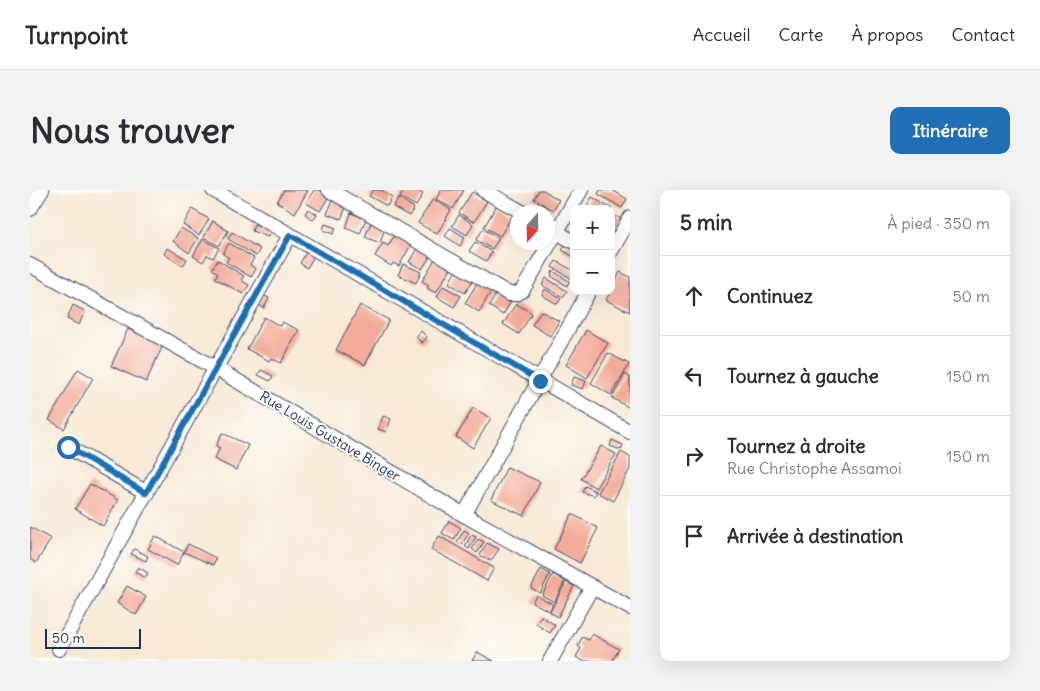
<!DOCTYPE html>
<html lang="fr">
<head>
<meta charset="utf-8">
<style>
  body { margin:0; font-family:Delius,sans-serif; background:#f2f2f3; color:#2b2b33 }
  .controls { position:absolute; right:15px; top:15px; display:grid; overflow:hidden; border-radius:10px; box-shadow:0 5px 20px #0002 }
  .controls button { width:45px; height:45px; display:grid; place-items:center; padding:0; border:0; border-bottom:1px solid #e1e1e2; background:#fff; color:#2b2b33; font:25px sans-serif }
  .compass { position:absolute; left:480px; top:15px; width:45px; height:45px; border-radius:50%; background:#fff; box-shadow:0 5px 20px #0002; rotate:200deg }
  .scale { position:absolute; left:15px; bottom:12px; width:96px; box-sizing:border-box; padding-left:5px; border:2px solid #1b2f5e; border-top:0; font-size:14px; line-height:18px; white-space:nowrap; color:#1b2f5e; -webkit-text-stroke:4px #fdfcf7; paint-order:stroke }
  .stop { position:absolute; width:15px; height:15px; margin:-11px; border:4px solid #1f6fb2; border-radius:50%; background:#fff }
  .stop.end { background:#1f6fb2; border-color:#fff; box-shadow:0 1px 5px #0008 }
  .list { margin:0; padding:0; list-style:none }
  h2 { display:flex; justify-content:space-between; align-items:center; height:65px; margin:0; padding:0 20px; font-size:21px }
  h2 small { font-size:16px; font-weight:400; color:#7c7c81 }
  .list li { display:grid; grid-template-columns:32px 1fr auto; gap:15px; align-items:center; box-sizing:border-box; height:80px; padding:0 20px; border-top:1px solid #e1e1e2 }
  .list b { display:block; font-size:19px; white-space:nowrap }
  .list p { margin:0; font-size:16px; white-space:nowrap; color:#7c7c81 }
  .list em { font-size:16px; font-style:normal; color:#7c7c81 }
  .icon { flex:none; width:28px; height:28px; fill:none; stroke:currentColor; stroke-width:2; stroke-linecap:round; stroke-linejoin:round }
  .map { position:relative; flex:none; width:600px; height:471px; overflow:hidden; border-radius:10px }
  header { display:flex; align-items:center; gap:30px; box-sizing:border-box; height:70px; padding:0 25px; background:#fff; border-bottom:1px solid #e1e1e2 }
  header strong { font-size:24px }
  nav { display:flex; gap:28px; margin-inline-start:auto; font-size:18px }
  .intro { display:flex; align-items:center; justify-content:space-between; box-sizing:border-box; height:120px; padding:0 30px }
  h1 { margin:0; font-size:35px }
  .button { padding:12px 22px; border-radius:10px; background:#1f6fb2; color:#fff; font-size:18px; font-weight:700 }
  main { display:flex; gap:30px; padding:0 30px }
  aside { flex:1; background:#fff; border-radius:10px; box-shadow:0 5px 20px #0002 }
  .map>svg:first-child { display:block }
  .building { fill:#f3aa98 }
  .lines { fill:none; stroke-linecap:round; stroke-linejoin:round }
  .minor-casing { stroke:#3c4b70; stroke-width:16 }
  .minor { stroke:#fff; stroke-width:14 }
  .route { stroke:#1f6fb2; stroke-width:6 }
  .labels { text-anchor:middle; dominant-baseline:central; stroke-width:4; stroke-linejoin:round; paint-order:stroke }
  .street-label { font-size:14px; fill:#1b2f5e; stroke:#fdfcf7 }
</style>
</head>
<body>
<header>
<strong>Turnpoint</strong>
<nav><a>Accueil</a><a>Carte</a><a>À propos</a><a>Contact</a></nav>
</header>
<div class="intro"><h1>Nous trouver</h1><a class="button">Itinéraire</a></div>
<main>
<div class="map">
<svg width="600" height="471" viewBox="0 0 600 471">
  <rect width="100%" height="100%" fill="#fdfcf7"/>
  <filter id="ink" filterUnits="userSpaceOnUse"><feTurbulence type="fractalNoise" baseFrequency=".02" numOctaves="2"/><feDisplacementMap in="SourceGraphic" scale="10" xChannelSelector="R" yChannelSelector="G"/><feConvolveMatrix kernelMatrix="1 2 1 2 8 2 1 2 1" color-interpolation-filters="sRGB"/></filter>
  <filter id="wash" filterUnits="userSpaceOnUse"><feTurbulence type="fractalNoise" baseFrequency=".0096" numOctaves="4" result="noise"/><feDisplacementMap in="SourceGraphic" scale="20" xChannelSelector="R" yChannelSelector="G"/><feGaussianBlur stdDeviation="1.12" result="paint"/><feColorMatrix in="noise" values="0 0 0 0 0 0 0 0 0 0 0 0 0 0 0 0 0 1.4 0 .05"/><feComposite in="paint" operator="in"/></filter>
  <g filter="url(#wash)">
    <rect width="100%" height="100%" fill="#f7e9d4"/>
    <g id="blocks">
      <!-- building -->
      <g class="building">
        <path d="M254,0H278L265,23L247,12Z"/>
        <path d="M284,0H289L299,6L290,21L276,13Z"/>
        <path d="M343,0H351L362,7L357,16L339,6Z"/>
        <path d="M374,0H386L393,4L386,16L370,7Z"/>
        <path d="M411,0H434L423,19L406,9Z"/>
        <path d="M509,0H513L529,10L523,20L504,9Z"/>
        <path d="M570,0H582L597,9L592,18L568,4Z"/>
        <path d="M442,2L457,11L444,32L429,23Z"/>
        <path d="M562,7L582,19H563L557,16Z"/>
        <path d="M369,8L384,18L379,26L363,17Z"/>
        <path d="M403,9L421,20L407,44L388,33Z"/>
        <path d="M303,10L317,15L311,29L297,24Z"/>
        <path d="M467,15L483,25L470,46L454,37Z"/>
        <path d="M162,19L179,29L169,45L153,35Z"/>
        <path d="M278,19L287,24L283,30L275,24Z"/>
        <path d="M321,23L336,29L330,44L316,38Z"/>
        <path d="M429,25L443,34L437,45L422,36Z"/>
        <path d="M586,26L591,29L584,42L581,40V31L583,32Z"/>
        <path d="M183,31L198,41L189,56L174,47Z"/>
        <path d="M341,33L355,38L350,53L335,47Z"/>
        <path d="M224,34L241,40L238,47L222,41Z"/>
        <path d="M295,34L306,38L303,44L293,40Z"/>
        <path d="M151,38L168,48L159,63L143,51Z"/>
        <path d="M420,38L435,47L430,56L415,46Z"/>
        <path d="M453,39L469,48L462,59L446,50Z"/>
        <path d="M202,42L230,59L226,66L198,49Z"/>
        <path d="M366,43L382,53L369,76L363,73L361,76L345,66L353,53L358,56Z"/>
        <path d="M173,49L189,58L183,68L177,65L173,72L163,66Z"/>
        <path d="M445,52L462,62L456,71L439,61Z"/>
        <path d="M199,53L224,68L220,75L226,79L221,87L196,72L199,68L193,64Z"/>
        <path d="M536,54L544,59V67L532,60Z"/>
        <path d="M388,57L401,65L392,79L379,72Z"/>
        <path d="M137,58L157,69L153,76L134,64Z"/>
        <path d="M277,61L284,66L277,78L270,73Z"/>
        <path d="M405,69L420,79L406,103L397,98L399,95L392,91Z"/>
        <path d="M188,70L214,86L211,90L219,95L213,104L185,88L188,83L182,79Z"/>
        <path d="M526,71L544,81V90L522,77Z"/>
        <path d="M373,74L391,82L386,93L368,85Z"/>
        <path d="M426,80L443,90L435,103L419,93Z"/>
        <path d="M523,81L539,91L537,96L521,86Z"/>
        <path d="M590,82L600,87V122L576,110Z"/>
        <path d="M516,88L537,101L533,107L512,95Z"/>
        <path d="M449,90L463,98L449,122L435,113Z"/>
        <path d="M413,96L431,106L424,117L407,107Z"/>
        <path d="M515,99L531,109L527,114L512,105Z"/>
        <path d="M466,104L480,113L473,125L459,116Z"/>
        <path d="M232,105L239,108L234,118L228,115Z"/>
        <path d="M486,114L502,123L489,144L473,134Z"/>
        <path d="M43,115L55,121L49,135L37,129Z"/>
        <path d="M330,115L359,130L335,175L306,160Z"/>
        <path d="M511,121L529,131L520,146L502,135Z"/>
        <path d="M234,127L250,136L252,132L269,140L251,173L241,168L239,171L217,159Z"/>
        <path d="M98,139L133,155L116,192L81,176Z"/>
        <path d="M556,140L578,153L557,188L536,175Z"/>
        <path d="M391,141L397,147L392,153L386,147Z"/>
        <path d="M578,163L599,174L581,205L561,193Z"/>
        <path d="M48,179L63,188L34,239L19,230Z"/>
        <path d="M231,180L243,186L240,191L228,185Z"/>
        <path d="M595,184L600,187V218L582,208Z"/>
        <path d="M544,187L556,191L553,199L541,195Z"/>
        <path d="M443,218L461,228L443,258L426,247Z"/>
        <path d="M353,226L361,229L356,242L348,239Z"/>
        <path d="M192,243L218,255L206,280L184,269L190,258L186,256Z"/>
        <path d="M582,250L593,255L591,260L580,256Z"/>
        <path d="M571,256L586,264L566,298L551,289Z"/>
        <path d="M591,262L600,267V279L583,311L568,303Z"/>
        <path d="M477,277L510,292L494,326L461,310Z"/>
        <path d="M60,294L88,310L73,336L45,319Z"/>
        <path d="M555,296L566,301L564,306L552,302Z"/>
        <path d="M542,324L568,338L550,373L524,359Z"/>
        <path d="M419,331L431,338L424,350L412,343Z"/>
        <path d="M0,337L21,349L6,373L0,369Z"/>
        <path d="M434,340L439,343L432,354L427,352Z"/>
        <path d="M441,345L446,347L439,359L435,356Z"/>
        <path d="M125,346L154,362L147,375L118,359Z"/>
        <path d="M409,346L464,378L457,391L401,359Z"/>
        <path d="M448,349L454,352L447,363L442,359Z"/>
        <path d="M457,353L469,359L461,371L450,365Z"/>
        <path d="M158,354L186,368L183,375L154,362Z"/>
        <path d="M104,359L118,366L116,371L101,364Z"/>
        <path d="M108,377L118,383L115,388L105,382Z"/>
        <path d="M511,379L520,384L510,403L501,398Z"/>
        <path d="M523,384L535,391L524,412L512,405Z"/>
        <path d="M536,392L544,396L528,427L520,422Z"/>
        <path d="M97,396L116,407L106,425L87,413Z"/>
        <path d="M506,405L523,414L519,421L502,412Z"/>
        <path d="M511,426L525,435L520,443L506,434Z"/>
        <path d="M562,444L589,459L582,471H553L546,467L551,458L548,456L552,447L559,450Z"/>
        <path d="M447,462L464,471H442Z"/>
      </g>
    </g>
  </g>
  <g filter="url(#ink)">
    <use href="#blocks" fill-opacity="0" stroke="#3c4b70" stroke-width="1"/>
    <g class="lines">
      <defs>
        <g id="minor">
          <path d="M183,0L600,242"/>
          <path d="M299,0L479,104H486L492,101L551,0"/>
          <path d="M453,0L492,22"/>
          <path d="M0,19L12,0"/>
          <path d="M518,37L544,52"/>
          <path d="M581,61L600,28"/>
          <path d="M0,75L187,179L434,325L600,418"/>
          <path d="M38,257L117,303"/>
          <path d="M434,325L559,101"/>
          <path d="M29,459L260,45"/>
          <path d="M520,471L562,397"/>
        </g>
      </defs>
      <!-- minor casing -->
      <use href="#minor" class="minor-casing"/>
      <!-- minor -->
      <use href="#minor" class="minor"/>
    </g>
  </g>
  <g class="lines" filter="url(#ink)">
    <!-- route -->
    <path class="route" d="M38,257L116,303L260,45L510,191"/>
  </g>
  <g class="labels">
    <!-- street labels -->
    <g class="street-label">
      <text transform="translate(300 246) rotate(31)">Rue Louis Gustave Binger</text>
    </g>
  </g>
</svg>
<div class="controls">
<button>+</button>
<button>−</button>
</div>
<svg class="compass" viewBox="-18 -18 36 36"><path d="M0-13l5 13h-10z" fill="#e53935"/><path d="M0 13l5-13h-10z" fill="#7c7c81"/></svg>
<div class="scale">50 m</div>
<div class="stop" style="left:38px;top:257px"></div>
<div class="stop end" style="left:510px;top:191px"></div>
</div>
<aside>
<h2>5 min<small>À pied · 350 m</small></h2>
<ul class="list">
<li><svg class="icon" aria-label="ahead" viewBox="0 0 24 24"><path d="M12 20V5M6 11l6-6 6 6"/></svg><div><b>Continuez</b></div><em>50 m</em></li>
<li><svg class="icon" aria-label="left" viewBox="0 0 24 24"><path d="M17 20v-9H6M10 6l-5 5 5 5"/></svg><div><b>Tournez à gauche</b></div><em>150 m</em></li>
<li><svg class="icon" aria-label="right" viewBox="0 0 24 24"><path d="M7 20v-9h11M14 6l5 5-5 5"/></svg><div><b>Tournez à droite</b><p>Rue Christophe Assamoi</p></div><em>150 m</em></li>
<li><svg class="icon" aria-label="arrive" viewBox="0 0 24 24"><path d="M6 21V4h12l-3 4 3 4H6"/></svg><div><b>Arrivée à destination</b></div></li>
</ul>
</aside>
</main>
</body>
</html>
